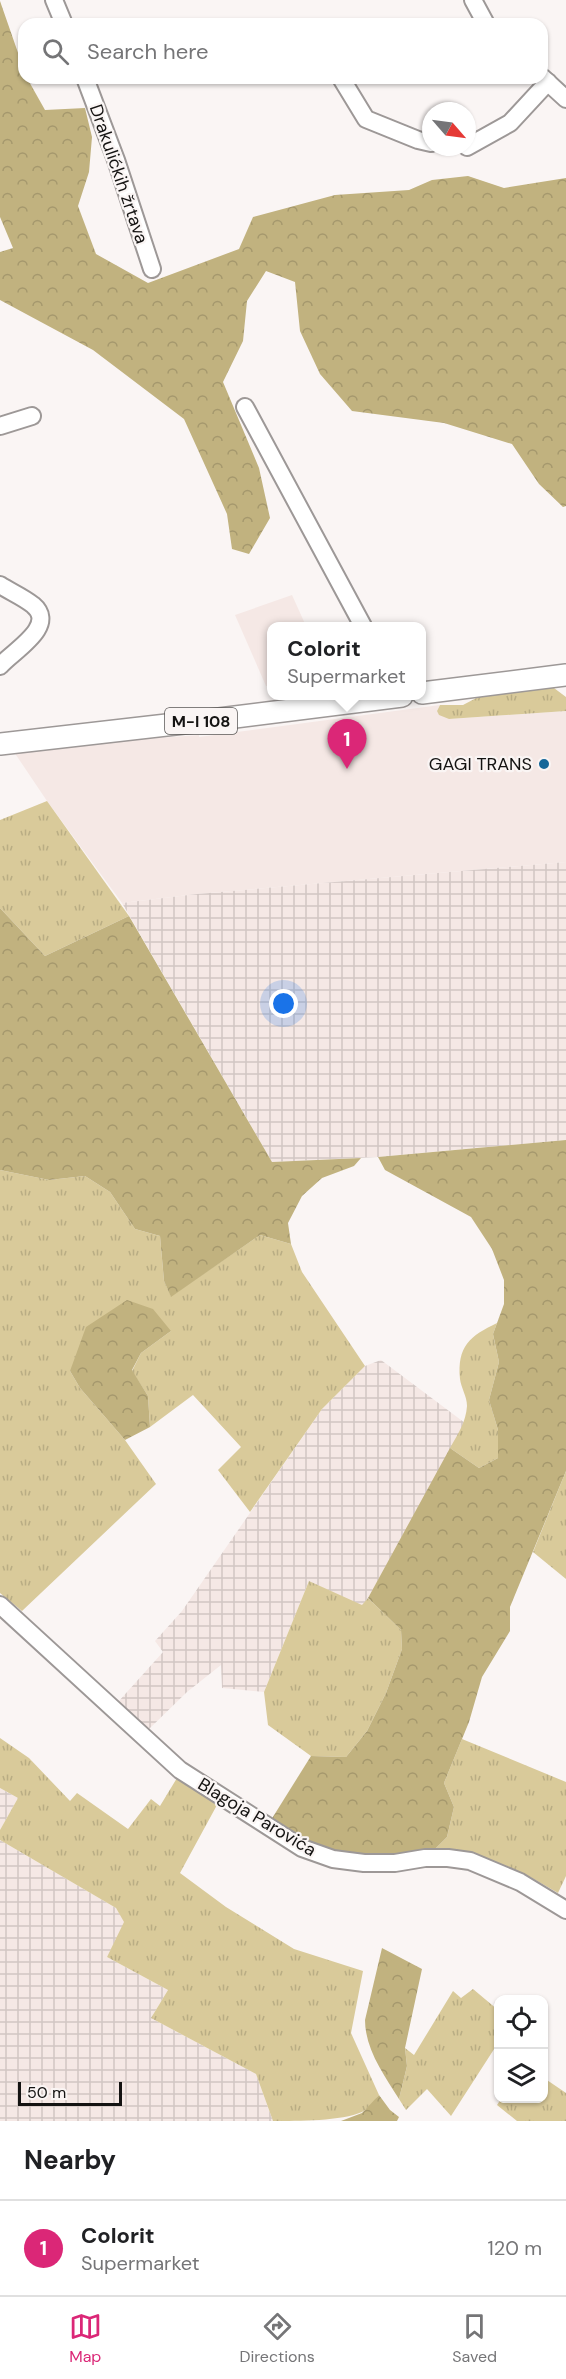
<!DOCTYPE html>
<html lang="en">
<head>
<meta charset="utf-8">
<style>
  body { margin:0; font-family:"DM Sans",sans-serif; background:#f2f2f2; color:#202124 }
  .controls { position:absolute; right:18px; bottom:18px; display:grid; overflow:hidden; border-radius:12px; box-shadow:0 2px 4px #0004 }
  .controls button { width:54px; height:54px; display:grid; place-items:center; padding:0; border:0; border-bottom:2px solid #e0e0e0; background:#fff; color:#202124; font:30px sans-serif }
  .compass { position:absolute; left:422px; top:102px; width:54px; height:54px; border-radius:50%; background:#fff; box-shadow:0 2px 4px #0004; rotate:118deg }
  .scale { position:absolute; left:18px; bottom:15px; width:104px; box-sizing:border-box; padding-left:6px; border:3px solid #141312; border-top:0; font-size:16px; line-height:21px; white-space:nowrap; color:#141312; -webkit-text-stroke:4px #faf5f4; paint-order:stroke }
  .you { position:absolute; left:284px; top:1004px; width:21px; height:21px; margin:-15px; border:4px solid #fff; border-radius:50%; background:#1a73e8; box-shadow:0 0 0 9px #1a73e833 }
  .badge { display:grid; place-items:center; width:39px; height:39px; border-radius:50%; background:#db2777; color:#fff; font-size:20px; font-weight:700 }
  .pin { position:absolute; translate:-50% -50px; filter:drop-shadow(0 2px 3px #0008) }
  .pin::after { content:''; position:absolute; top:32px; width:21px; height:18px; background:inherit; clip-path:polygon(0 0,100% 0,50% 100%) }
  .popup { position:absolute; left:267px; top:622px; width:159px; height:78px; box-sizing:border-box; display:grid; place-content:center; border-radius:12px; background:#fff; filter:drop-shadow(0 2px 4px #0005); font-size:20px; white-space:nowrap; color:#757577 }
  .popup b { font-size:22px; color:#202124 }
  .popup::after { content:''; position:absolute; left:50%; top:100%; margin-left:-12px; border:12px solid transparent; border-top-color:#fff }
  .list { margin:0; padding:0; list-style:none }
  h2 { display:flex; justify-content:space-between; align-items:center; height:78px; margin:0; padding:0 24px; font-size:26px }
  h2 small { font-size:20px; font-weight:400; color:#757577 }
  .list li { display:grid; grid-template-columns:39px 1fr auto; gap:18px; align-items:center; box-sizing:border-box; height:96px; padding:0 24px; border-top:2px solid #e0e0e0 }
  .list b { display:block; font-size:22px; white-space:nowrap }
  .list p { margin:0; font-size:20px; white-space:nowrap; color:#757577 }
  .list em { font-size:20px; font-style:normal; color:#757577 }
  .icon { flex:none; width:33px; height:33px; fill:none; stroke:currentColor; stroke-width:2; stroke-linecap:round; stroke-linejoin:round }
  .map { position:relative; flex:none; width:566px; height:2121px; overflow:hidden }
  .search { position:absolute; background:#fff; box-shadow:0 2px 4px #0004; left:18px; right:18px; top:18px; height:66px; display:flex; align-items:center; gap:15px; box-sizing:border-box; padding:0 21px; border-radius:18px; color:#757577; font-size:22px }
  .sheet { height:174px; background:#fff }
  nav { display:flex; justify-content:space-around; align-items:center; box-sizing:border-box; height:84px; border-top:2px solid #e0e0e0; background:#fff; font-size:16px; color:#757577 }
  nav a { display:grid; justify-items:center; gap:3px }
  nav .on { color:#db2777 }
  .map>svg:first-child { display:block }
  .built { fill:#f5e8e5 }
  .industrial { fill:url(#industrial-grid) }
  .grass { fill:url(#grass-tufts) }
  .forest { fill:url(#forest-crowns) }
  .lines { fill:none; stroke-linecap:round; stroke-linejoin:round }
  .minor-casing { stroke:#9d9897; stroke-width:20 }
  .major-casing { stroke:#9d9897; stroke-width:24 }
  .minor { stroke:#fff; stroke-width:16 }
  .major { stroke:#fff; stroke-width:21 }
  .poi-dot { fill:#166799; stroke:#faf5f4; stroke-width:2 }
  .labels { text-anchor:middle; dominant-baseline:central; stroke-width:4.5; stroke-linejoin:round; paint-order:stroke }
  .shield { fill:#faf5f4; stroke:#595756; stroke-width:1.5 }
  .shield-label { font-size:16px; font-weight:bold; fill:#141312 }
  .street-label { font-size:18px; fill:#141312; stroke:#faf5f4 }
  .poi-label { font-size:18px; fill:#141312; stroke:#faf5f4; text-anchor:end }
</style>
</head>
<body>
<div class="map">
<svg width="566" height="2121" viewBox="0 0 566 2121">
  <defs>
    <pattern id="industrial-grid" width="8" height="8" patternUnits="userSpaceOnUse" patternTransform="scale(1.5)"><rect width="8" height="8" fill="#f5e8e5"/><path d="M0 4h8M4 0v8" fill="none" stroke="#d1c6c3"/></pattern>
    <pattern id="grass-tufts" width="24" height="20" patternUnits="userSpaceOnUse" patternTransform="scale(1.5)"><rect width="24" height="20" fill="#d9ca9a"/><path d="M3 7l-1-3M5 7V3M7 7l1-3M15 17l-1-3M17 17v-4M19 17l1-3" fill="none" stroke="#b9ad84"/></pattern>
    <pattern id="forest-crowns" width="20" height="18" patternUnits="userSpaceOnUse" patternTransform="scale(1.5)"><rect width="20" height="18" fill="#c1b27f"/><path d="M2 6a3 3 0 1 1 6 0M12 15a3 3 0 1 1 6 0" fill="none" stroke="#a5986d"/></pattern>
  </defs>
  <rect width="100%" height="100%" fill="#faf5f4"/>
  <!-- built -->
  <g class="built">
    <path d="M292,595L306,626H272V685L266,686L235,615Z"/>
    <path d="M440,705L437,711L450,719L566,711V862L197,894L122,903L47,801L12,749L199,735V737Z"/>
  </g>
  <!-- industrial -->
  <g class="industrial">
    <path d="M566,862V1140L378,1157L272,1162L122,903L197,894Z"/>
    <path d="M381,1360L465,1423L368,1598L362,1606L309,1581L264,1692L222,1688L221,1665L187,1692L148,1730L118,1702L163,1652L155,1641L182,1611L322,1409L365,1366Z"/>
    <path d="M0,1788L18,1798L0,1830Z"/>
    <path d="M0,1840L116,1908L125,1922L107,1957L168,1990L151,2018L256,2074L273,2121H0Z"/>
  </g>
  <!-- grass -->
  <g class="grass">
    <path d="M544,686L554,688L566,697V711L449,719L439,715L437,711L440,705H463L480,696Z"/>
    <path d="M47,801L129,916L45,956L0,908V820Z"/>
    <path d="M0,1170L49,1180L85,1176L110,1192L135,1229L160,1236L164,1281L171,1296L260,1235L291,1244L302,1272L365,1366L322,1409L250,1512L218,1470L241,1447L193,1395L150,1427L148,1396L132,1371L141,1353L171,1331L70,1371L80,1388L125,1440L156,1484L22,1611L0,1593Z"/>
    <path d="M497,1323L493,1334L499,1362L489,1400L498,1430V1458L479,1468L450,1448C458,1434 466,1422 467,1406C467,1396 461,1388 460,1379C457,1346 470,1336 497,1323Z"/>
    <path d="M566,1471V1579L533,1552Z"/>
    <path d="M309,1581L362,1605L368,1598L401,1630L402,1649L386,1693L367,1731L346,1757L311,1756L268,1725L264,1692Z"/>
    <path d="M0,1738L29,1758L70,1801L77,1793L128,1829L151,1799L160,1806L177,1778L217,1805L180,1873L226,1907L294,1949L363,1971L351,2033L379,2095C374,2101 369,2108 362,2112C342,2121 298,2121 273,2121L256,2074L151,2018L168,1990L107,1957L124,1922L116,1908L0,1840V1830L18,1798L0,1788Z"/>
    <path d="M462,1739L566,1782V1876L558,1893L532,1878L474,1853L435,1849L447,1837L454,1807L444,1783Z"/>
    <path d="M473,1989L498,2010V2043L451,2116L427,2089L406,2110L399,2099L407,2066L405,2048L414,2055L453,1991L461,1998Z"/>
    <path d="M544,2078L566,2093V2121H517L497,2105L501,2099L544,2098Z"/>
  </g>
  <!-- forest -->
  <g class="forest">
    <path d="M0,1L24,70V78H27L45,110L85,108L92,137L89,172L78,206L96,254L148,283L239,249L253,217L335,195L409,190L432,180L468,176L504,188L566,178V506L563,507L539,484L512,444L444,423L352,411L320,374L300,331L295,282L266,271L247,301L243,341L223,382L259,468L270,518L249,554L232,549L227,514L184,419L93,350L0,300V252L13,248L0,217Z"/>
    <path d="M0,908L45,956L129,916L272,1162L361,1158L354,1166L322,1178L302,1196L288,1223L291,1244L260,1235L171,1297L164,1281L160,1236L135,1229L110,1192L85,1176L49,1180L0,1170Z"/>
    <path d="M566,1140V1471L510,1607V1631L482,1677L469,1722L444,1783L454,1807L447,1837L435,1849L385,1858L334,1851L312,1845L271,1820L311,1756L346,1757L367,1731L386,1693L402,1649L401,1630L368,1598L450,1448L479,1468L498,1458V1430L489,1400L499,1362L493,1334L504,1304V1280L492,1249L471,1217L385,1170L378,1157Z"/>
    <path d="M127,1300L153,1309L171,1331L141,1353L132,1370L148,1396L150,1427L125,1440L80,1388L70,1371L86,1327Z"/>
    <path d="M382,1948L422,1969L405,2048L407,2066L399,2099C384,2075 365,2049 365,2020Z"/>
    <path d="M379,2095L390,2110L399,2117L397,2121H341L362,2113Z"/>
  </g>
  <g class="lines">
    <defs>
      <g id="minor">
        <path d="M54,0L64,24"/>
        <path d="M473,0L486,24"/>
        <path d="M542,77L566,99"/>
        <path d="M85,78L116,160L152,269"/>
        <path d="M341,78L366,119L418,140L431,143"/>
        <path d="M467,147L510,123L548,82"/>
        <path d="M245,407L363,626"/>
        <path d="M0,426L32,416"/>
        <path d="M0,585C11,592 23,597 33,605C58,626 13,651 0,666"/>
        <path d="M0,1605L180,1770L302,1848L333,1859L364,1863H395L425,1858H448L470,1861L520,1882L566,1910"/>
      </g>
      <g id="major">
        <path d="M422,693L566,675"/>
        <path d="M0,744L219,719L402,696"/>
      </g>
    </defs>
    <!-- minor casing -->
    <use href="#minor" class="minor-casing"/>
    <!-- major casing -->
    <use href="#major" class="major-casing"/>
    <!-- minor -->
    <use href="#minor" class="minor"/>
    <!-- major -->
    <use href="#major" class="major"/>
  </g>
  <!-- markers -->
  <circle class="poi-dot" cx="544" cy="764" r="6"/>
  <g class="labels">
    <!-- shield labels -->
    <rect class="shield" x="165" y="708" width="72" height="26" rx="4.5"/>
    <g class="shield-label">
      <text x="201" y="721">M-I 108</text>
    </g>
    <!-- street labels -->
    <g class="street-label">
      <text transform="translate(119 174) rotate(71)">Drakulićkih žrtava</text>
      <text transform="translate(257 1817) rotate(31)">Blagoja Parovića</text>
    </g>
    <!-- poi labels -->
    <g class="poi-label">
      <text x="532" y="764">GAGI TRANS</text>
    </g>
  </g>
</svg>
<div class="controls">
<button><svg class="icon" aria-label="locate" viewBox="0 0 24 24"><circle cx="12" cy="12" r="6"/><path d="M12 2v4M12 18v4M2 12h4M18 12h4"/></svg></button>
<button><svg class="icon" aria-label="layers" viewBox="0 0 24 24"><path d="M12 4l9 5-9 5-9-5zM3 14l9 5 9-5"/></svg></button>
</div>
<svg class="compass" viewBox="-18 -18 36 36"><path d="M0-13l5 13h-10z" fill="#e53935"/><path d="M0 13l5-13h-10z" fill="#757577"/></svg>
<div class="scale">50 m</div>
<div class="you"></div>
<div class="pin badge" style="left:347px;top:769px">1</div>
<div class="popup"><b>Colorit</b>Supermarket</div>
<div class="search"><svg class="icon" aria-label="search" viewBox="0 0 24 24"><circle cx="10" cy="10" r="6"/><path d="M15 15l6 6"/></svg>Search here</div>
</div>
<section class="sheet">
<h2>Nearby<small></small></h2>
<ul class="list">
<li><span class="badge">1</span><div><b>Colorit</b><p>Supermarket</p></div><em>120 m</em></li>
</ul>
</section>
<nav>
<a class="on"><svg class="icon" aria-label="map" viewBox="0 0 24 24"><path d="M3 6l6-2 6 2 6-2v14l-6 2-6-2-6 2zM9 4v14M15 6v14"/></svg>Map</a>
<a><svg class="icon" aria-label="directions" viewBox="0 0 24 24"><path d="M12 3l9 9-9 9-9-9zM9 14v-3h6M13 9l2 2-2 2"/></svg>Directions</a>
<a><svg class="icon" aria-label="saved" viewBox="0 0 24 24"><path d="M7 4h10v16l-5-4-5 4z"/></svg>Saved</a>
</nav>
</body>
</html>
